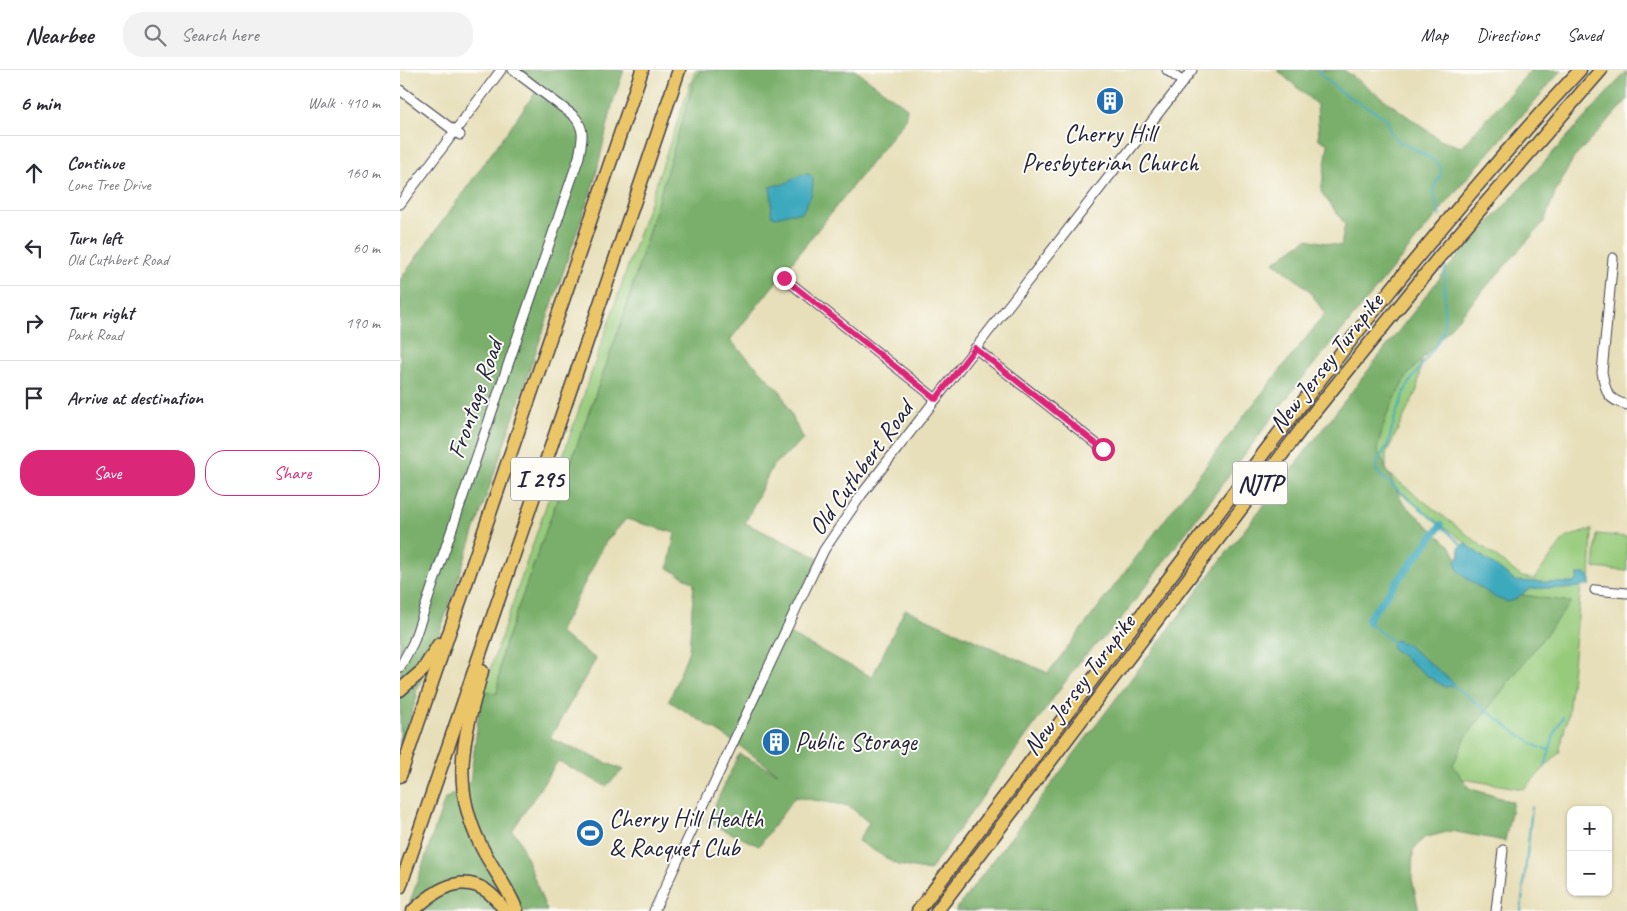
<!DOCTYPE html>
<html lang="en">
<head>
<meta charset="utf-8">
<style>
  body { margin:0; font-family:Caveat,sans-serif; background:#f2f2f3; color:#2b2b33 }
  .controls { position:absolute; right:15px; bottom:15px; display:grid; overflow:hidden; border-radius:10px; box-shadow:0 1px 4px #0004 }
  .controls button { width:45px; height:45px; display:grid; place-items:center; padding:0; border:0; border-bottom:1px solid #e1e1e2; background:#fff; color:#2b2b33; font:25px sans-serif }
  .stop { position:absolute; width:15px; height:15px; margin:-11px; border:4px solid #db2777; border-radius:50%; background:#fff }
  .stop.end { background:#db2777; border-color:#fff; box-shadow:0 1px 5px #0008 }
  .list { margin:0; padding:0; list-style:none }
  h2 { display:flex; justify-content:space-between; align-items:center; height:65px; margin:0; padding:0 20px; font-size:21px }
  h2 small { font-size:16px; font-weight:400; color:#7c7c81 }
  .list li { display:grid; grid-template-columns:32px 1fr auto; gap:15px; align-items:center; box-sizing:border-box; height:75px; padding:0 20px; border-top:1px solid #e1e1e2 }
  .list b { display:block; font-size:19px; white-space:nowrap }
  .list p { margin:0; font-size:16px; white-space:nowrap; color:#7c7c81 }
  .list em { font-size:16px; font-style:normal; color:#7c7c81 }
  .actions { display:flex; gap:10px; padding:15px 20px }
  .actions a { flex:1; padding:11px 0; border:1px solid #db2777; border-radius:20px; text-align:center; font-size:18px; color:#db2777 }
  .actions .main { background:#db2777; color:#fff }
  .icon { flex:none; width:28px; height:28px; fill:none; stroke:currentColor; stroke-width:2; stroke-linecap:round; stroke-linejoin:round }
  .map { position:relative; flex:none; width:1227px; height:841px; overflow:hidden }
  header { display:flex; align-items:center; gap:30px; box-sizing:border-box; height:70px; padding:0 25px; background:#fff; border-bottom:1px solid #e1e1e2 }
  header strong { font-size:24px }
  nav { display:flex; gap:28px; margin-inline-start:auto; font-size:18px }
  .search { width:350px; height:45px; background:#f2f2f3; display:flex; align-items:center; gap:12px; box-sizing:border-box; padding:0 18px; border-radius:20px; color:#7c7c81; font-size:19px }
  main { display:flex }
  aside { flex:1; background:#fff }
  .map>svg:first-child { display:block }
  .green { fill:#97cb7b; stroke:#5c765b }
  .forest { fill:#79af6b; stroke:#4e6853 }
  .water { fill:#3ea9bd; stroke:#30667c }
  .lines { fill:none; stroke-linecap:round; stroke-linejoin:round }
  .stream { stroke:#3ea9bd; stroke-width:2 }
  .canal { stroke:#3ea9bd; stroke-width:7 }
  .minor-casing { stroke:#403e4e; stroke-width:11 }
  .highway-casing { stroke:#403e4e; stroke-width:15 }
  .minor { stroke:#fff; stroke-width:9 }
  .highway { stroke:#ebc669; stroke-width:12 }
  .route { stroke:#db2777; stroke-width:6 }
  .labels { text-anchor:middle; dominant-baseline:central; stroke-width:4; stroke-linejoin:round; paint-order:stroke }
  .shield { fill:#fdfcf7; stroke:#646373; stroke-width:1 }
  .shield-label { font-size:24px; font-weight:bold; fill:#22223b }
  .poi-label { font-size:25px; fill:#22223b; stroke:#fdfcf7; text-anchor:start }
  .street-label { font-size:25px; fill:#22223b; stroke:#fdfcf7 }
</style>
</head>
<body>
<header>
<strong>Nearbee</strong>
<div class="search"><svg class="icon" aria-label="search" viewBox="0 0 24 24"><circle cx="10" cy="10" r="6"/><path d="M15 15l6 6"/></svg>Search here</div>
<nav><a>Map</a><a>Directions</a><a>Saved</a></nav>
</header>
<main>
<aside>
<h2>6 min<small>Walk · 410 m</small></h2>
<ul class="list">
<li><svg class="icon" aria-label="ahead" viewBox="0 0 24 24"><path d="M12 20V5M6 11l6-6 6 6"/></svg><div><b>Continue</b><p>Lone Tree Drive</p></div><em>160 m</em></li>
<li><svg class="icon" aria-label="left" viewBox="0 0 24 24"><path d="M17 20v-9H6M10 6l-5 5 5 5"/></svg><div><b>Turn left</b><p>Old Cuthbert Road</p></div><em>60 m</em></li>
<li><svg class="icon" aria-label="right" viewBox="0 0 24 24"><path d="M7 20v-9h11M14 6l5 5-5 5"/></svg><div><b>Turn right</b><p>Park Road</p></div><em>190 m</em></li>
<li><svg class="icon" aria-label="arrive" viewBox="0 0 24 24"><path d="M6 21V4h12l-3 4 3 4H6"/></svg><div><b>Arrive at destination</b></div></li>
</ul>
<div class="actions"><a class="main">Save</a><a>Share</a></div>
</aside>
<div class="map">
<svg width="1227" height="841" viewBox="0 0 1227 841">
  <rect width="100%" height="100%" fill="#fdfcf7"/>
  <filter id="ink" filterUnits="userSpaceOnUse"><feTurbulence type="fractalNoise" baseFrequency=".02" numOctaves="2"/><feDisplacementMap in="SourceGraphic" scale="10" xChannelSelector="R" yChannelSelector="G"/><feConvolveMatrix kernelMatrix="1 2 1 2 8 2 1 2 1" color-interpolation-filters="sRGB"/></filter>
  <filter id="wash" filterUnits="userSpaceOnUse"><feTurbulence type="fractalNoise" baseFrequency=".0096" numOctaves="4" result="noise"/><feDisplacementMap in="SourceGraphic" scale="20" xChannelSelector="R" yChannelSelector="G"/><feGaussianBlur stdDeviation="1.12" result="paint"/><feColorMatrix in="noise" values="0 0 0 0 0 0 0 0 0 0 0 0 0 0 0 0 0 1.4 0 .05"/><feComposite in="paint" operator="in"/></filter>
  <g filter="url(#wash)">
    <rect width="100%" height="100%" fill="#e7dfb9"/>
    <!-- green -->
    <g class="green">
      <path d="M295,0H301L294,11L222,251L102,582L97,625L83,620Z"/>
      <path d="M1031,222L1017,320L986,384V402L1122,507L1134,509L1165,468L1192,459L1190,515L1181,516L1168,645L1159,683L1124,719L1038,705L1055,492L1066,473L950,385L565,841Z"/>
      <path d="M1197,464L1227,467V501L1194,498Z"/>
    </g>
    <!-- forest -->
    <g class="forest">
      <path d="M119,0H224L213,32L195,109L33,582L16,622L17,627L0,676V210L140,16Z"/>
      <path d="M301,0H455L507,38L505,50L330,270L381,322L403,370L373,395L345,453L419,488L385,562L472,607L505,539L648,603L847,342L925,244L909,220L874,192L907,169L941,176L945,154L921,122L928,74L919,69L917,35L877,0H944L1040,70L1061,77L1131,0H1162L1062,114L893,320L715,557L683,587L529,801L498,795L458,771L469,753L449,736L395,727L359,776L307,752L339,684L378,703L322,664L269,631L289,580L294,513L268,498L275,463L226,449L205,473L159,563L196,589L150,668L223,700L206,716L158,691L112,761L118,767L147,841H7L45,729L70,713L81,626L83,620L97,624L102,582L222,251L294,11Z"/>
      <path d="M1227,1V30L1173,89L1155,123L1144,152L1007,306L987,344L977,379L1002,432L1051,477L1063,502L1090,518L1123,525L1171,532L1066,667L1053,695L1069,718L1113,732L1105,771L1051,761L1024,768L1013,780L1012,809L1019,841H555L828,481L1046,200Z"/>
    </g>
    <!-- water -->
    <g class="water">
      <path d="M409,104L413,108C413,127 409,128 402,143H391L376,147L371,145L372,129L370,117C375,114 381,116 386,113C396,109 396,104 409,104Z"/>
      <path d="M1065,473L1115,511L1166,513H1173L1177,510L1178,504H1185L1189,506L1190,515L1165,519L1148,518L1129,519L1114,530L1107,532L1096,528L1066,508L1058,500L1055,492L1060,486L1059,478Z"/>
      <path d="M995,570L1006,574L1054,613L1052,616L1045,617L1029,607L991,577Z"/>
    </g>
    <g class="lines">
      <!-- stream -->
      <g class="stream">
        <path d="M918,0C933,22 962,33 984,47L988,52L990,62L999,71L1032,89L1040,96C1044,107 1034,111 1033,121L1040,147"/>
        <path d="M1045,192L1044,260L1036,275L1007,316L995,347L988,375L978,390L976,399L979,404L1046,460L1064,477"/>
        <path d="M969,553L994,573"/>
        <path d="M1051,614L1115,662L1138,677L1149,680"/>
        <path d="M1145,697L1155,661L1163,647"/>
        <path d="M1121,841L1132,737"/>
      </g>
      <!-- canal -->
      <path class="canal" d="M969,553L968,549L1041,455"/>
    </g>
  </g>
  <g filter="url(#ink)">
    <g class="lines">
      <defs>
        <g id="minor">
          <path d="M767,0L783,12"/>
          <path d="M0,20L60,65"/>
          <path d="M0,134L101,0"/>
          <path d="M1213,188L1202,302C1206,322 1206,329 1227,335"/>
          <path d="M384,208L536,329"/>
          <path d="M575,278L703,379"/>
          <path d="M1195,520L1227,523"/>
          <path d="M0,597L13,573L179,87C182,70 186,60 174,46L113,0"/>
          <path d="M254,841L401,528L424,480L462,424L792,0"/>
          <path d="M1096,841L1103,780"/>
        </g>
        <g id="highway">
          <path d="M82,601C65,665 49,711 80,774C91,797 108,817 117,841"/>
          <path d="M0,620L23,600L39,574"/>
          <path d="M0,706L242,0"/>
          <path d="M0,817L205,219L279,0"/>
          <path d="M13,841C44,811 77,798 105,841"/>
          <path d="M518,841C613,715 708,589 803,463C923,304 1044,146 1180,0"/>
          <path d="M537,841L915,341L1040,186L1201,0"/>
        </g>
      </defs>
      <!-- minor casing -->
      <use href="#minor" class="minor-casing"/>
      <!-- highway casing -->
      <use href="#highway" class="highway-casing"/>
      <!-- minor -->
      <use href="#minor" class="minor"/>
      <!-- highway -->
      <use href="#highway" class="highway"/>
    </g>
  </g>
  <g class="lines" filter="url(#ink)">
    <!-- route -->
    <path class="route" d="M384,208L536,329L575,278L703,379"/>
  </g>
  <!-- icons -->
  <defs>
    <symbol id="building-disc" viewBox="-11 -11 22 22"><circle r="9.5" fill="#1f6fb2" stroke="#fdfcf7"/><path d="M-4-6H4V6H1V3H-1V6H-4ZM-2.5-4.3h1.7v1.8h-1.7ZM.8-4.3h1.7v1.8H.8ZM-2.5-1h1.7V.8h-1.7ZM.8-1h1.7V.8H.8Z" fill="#fff"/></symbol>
    <symbol id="stadium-disc" viewBox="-11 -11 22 22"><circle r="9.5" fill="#1f6fb2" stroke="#fdfcf7"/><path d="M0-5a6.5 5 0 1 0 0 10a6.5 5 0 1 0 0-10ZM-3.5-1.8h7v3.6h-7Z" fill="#fff"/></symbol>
  </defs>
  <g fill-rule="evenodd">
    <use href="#building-disc" x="694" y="15" width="32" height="32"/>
    <use href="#building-disc" x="360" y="656" width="32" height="32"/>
    <use href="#stadium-disc" x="174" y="747" width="32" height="32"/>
  </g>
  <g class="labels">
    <!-- shield labels -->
    <g class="shield">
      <rect x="111" y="387.5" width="58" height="43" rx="4"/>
      <rect x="832.5" y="391.5" width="55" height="43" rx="4"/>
    </g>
    <g class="shield-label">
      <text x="140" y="409">I 295</text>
      <text x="860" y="413">NJTP</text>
    </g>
    <!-- poi labels -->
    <g class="poi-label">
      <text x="710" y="64" text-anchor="middle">Cherry Hill<tspan x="710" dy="29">Presbyterian Church</tspan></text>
      <text x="395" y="672">Public Storage</text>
      <text x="209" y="749">Cherry Hill Health<tspan x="209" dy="29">&amp; Racquet Club</tspan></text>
    </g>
    <!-- street labels -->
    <g class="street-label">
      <text transform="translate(926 293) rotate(-52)">New Jersey Turnpike</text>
      <text transform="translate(75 329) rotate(-71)">Frontage Road</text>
      <text transform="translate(461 398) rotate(-54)">Old Cuthbert Road</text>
      <text transform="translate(679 615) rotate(-53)">New Jersey Turnpike</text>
    </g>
  </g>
</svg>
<div class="controls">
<button>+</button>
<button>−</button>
</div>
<div class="stop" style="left:703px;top:379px"></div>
<div class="stop end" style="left:384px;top:208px"></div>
</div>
</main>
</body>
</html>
